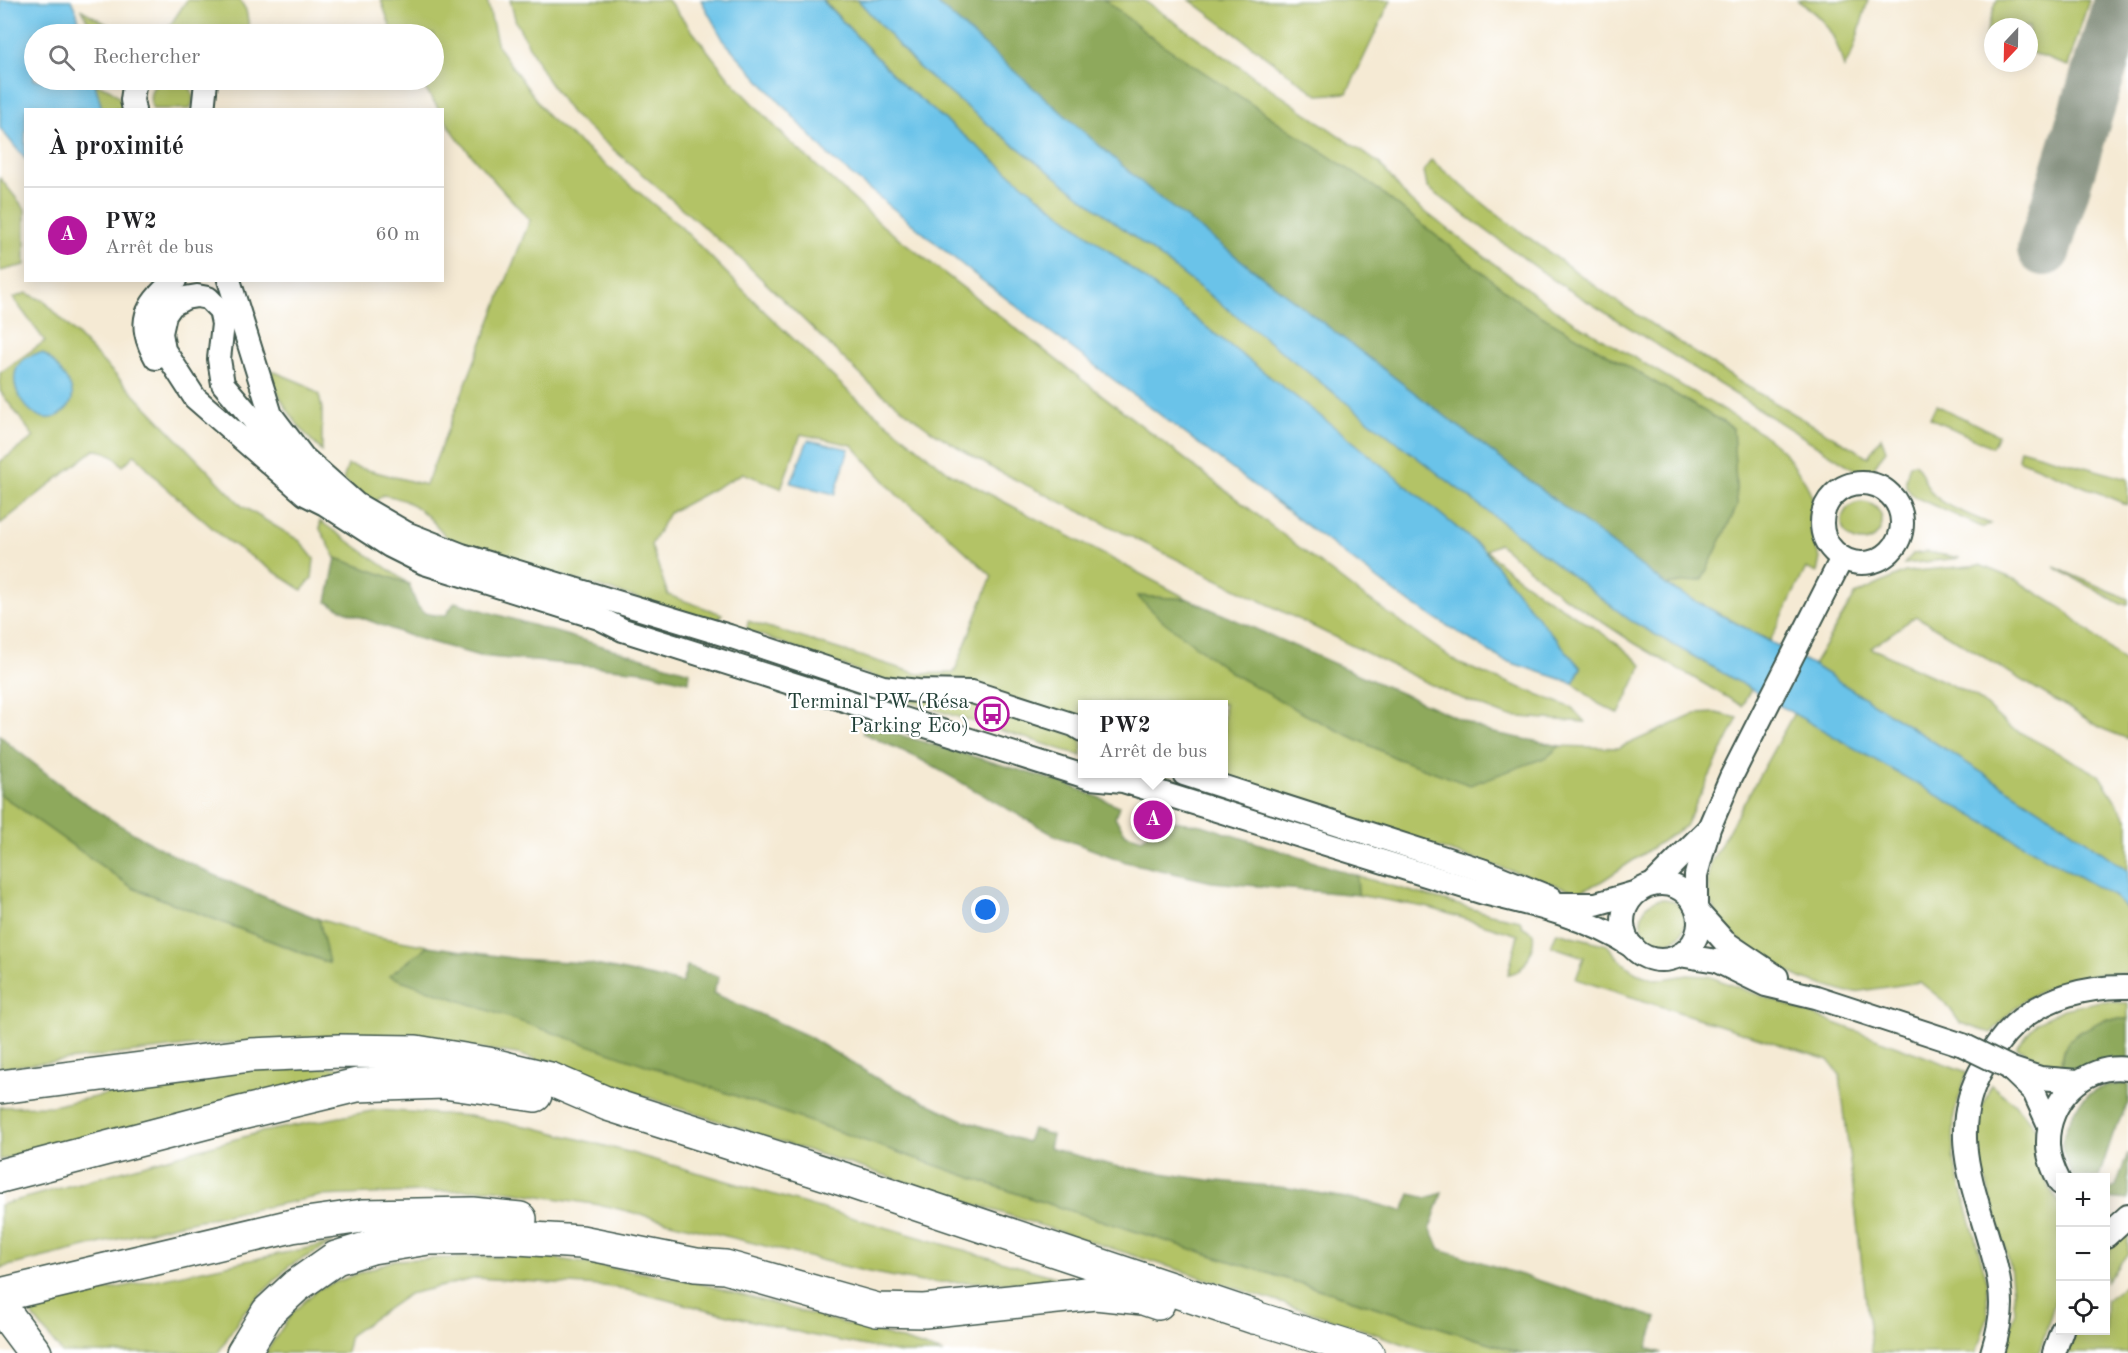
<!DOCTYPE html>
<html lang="fr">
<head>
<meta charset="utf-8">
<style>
  body { margin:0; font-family:"Old Standard TT",serif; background:#f2f2f2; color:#202124 }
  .controls { position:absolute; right:18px; bottom:18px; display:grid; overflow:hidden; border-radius:0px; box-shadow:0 3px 15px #0003 }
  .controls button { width:54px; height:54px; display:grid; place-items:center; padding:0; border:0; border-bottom:2px solid #e0e0e0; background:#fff; color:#202124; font:30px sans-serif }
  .compass { position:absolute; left:1984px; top:18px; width:54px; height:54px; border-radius:50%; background:#fff; box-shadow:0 3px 15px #0003; rotate:202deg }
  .you { position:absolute; left:986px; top:910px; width:21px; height:21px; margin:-15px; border:4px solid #fff; border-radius:50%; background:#1a73e8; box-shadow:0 0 0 9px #1a73e833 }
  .badge { display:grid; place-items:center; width:39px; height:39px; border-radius:50%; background:#b5179e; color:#fff; font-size:20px; font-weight:700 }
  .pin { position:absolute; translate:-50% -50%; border:3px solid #fff; box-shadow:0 2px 6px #0006 }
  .popup { position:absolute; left:1078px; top:700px; width:150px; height:78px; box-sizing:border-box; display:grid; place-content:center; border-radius:0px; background:#fff; filter:drop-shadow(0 2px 4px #0005); font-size:20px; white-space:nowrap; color:#757577 }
  .popup b { font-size:22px; color:#202124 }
  .popup::after { content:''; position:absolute; left:50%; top:100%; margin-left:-12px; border:12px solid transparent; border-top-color:#fff }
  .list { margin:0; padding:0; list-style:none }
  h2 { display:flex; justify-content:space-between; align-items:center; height:78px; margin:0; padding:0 24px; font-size:26px }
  h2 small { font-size:20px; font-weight:400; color:#757577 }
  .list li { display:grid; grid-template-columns:39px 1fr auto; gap:18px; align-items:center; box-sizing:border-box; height:96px; padding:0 24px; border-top:2px solid #e0e0e0 }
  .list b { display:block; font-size:22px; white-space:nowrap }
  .list p { margin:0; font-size:20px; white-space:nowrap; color:#757577 }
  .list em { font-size:20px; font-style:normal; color:#757577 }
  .icon { flex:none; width:33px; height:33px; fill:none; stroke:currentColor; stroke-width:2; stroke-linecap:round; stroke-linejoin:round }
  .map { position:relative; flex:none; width:2128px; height:1353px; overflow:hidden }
  .search { position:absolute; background:#fff; box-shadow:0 3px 15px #0003; left:24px; top:24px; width:420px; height:66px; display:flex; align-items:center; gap:15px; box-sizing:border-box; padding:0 21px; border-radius:33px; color:#757577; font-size:22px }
  .panel { position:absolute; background:#fff; box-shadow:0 3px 15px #0003; left:24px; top:108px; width:420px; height:174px; border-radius:0px }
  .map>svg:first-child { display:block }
  .green { fill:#b3c366; stroke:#69804d; stroke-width:1.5 }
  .forest { fill:#8ea95b; stroke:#567348; stroke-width:1.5 }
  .water { fill:#6bc3e9; stroke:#45808e; stroke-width:1.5 }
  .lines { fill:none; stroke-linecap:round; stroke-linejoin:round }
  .taxiway { stroke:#8a9484; stroke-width:54 }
  .minor-casing { stroke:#3f574c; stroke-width:26 }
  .secondary-casing { stroke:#3f574c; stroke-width:34 }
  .trunk-casing { stroke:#3f574c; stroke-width:36 }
  .minor { stroke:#fff; stroke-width:22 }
  .secondary { stroke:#fff; stroke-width:32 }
  .trunk { stroke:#fff; stroke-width:33 }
  .minor-bridge-casing { stroke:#3f574c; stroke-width:26; stroke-linecap:butt }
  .minor-bridge { stroke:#fff; stroke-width:22 }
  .labels { text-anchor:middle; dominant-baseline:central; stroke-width:4.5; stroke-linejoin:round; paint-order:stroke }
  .poi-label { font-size:21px; fill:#1f3d34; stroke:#fff; text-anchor:end }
</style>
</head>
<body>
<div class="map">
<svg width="2128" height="1353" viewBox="0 0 2128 1353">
  <rect width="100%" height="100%" fill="#fff"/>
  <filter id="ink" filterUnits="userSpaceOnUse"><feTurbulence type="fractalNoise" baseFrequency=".0167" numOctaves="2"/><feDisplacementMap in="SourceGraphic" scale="12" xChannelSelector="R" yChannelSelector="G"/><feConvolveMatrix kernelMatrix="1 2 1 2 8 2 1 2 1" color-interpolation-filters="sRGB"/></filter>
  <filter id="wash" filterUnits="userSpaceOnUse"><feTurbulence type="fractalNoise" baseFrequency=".008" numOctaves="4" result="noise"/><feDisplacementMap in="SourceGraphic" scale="24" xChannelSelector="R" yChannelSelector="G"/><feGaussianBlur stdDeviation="1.35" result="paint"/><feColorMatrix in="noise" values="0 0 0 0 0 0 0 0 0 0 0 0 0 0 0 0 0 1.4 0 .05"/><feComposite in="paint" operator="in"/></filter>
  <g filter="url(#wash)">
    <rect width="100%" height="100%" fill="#f5ead4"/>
    <!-- green -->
    <g class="green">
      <path d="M187,0H240L246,10L249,26L241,34H164Z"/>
      <path d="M381,0H487L498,47L549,118L681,227L765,312L850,393L948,472L1188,599L1137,596L1547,757L1560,746L1619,748L1696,714L1716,713L1738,718L1685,826L1602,881L1579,892L1204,774H1224V704H1082V720L882,680L747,630L748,621L918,674L954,673L992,576L932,521L898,496L852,445L801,434L781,488L743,473L669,513L651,545L668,595L722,614L716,621L452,544C432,519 416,499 383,495L373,503L343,480L348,465L426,485L530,220C513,201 443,129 442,110L439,109L419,80H434V34H393Z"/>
      <path d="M510,0H668L729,78L788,140L883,226L1352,588L1460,664L1572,708L1585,722L1507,716L1450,694L994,469L933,432L872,386L742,260L572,114L547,79L516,22Z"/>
      <path d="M823,0H858L918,67L995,130L1238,317L1381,430L1630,620L1751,689L1742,706L1634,643L1558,593L1499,544L1486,550C1531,597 1595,620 1642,665L1619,714L1599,704L1573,683L1581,668L1534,614L1485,551L1351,440L1024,185L903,85Z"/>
      <path d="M1105,0H1143L1380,164L1408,199L1562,315L1762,433L1783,451L1805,481L1813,500L1809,519L1812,538L1820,558L1817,573L1806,568L1770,641L1666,585L1702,580L1737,506L1733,428L1526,307L1372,185L1151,37Z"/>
      <path d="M1190,0H1391L1347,93L1318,95Z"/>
      <path d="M1797,0H1868L1853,51L1844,68C1836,35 1826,19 1797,0Z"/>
      <path d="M1997,0H2089L2068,66L2029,52V27H1993V40L1985,37Z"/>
      <path d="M82,10L124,34H115L113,27L98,31L96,26H90Z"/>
      <path d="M161,80H182C193,87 196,98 190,109H153C148,98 150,87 161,80Z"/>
      <path d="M95,84C109,88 121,93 124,109H102Z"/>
      <path d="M1431,160L1495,213L1619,303L1741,383L1868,457L1881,437L1886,450L1872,470L1857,471L1555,281L1427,187L1424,171Z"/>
      <path d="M0,178L25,209V265L0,271Z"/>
      <path d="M26,293L44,301L242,506L300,541L314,559L312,578L302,590L226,540L161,483L135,454L123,466C115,457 108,450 94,450L0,524V462L34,437L0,391V373L45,341L13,298Z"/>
      <path d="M268,369L306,385L319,395L322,409V451C297,428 279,401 268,369Z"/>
      <path d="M1936,405L1998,435L1992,447L1930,418Z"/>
      <path d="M2020,449L2128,479V505L2018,459Z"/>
      <path d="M1915,463C1923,471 1924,483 1931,492C1942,506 1973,516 1990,524L1984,528L1915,497C1902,487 1905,479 1910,464Z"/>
      <circle cx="1862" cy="522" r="20"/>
      <path d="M320,521L409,584L336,558L320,529Z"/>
      <path d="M1927,552L1960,558L1904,564L1913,554Z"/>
      <path d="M1980,565L2016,580L2063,609L2128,665V739L2103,729L1916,616L1871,648L1975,696L2008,726L2099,775L2128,820V871L2061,823L1813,665L1855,595L1905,572Z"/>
      <path d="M2054,567L2128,599V604H2121Z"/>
      <path d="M898,698L969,699L1082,738V756Z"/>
      <path d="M1794,713L2115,897L2128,910V974C2097,970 2051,983 2025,1000C2012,1009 2001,1023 1991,1033L1960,1023L1946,1003L1920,982L1848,993L1803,979L1768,962L1725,928L1710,902L1707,879L1711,862Z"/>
      <path d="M1137,774H1161L1456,867L1481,883Z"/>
      <path d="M0,794L133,888L328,963L319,919L373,936L428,946L390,976L1030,1198L1521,1353H1429L1359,1328L769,1138L518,1054L415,1040L349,1035L187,1046L0,1068Z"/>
      <path d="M1357,876L1490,914L1520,920L1522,926L1533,933C1535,944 1528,964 1518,971C1515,973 1511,973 1508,974L1518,935L1430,908L1358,895Z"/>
      <circle cx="1663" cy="921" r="22"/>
      <path d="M1557,932L1607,945L1621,961L1636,973L1656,980L1688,975L1708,976L1967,1072L1954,1115L1953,1157L1986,1277L1988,1316L1976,1353H1872L1840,1075L1828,1060L1576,979L1584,957L1551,946Z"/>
      <path d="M2100,1001L2128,1003V1019H2105L2076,1034L2063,1049L2061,1059L2063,1069L2049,1066L2017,1047L2037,1022L2064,1009Z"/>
      <path d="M436,1066L0,1160V1107L52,1106L227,1069Z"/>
      <path d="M1991,1085L2014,1103L2036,1129L2039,1159L2044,1178L2060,1204V1285L2039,1353H2003L2015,1311L2010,1266L1977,1150L1981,1111Z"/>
      <path d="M377,1110L469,1116L536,1128L624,1151L1076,1283L922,1282L864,1271L607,1206L494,1189L321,1196L175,1225L0,1268V1205L261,1132Z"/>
      <path d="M2128,1232V1253L2106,1282C2106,1260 2106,1242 2128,1232Z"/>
      <path d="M332,1243L289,1266L243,1313L218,1353H62L26,1307Z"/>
      <path d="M535,1255L691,1281L883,1334L943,1353H901L810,1335L615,1287L477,1278L409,1294L350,1335L346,1353H265L293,1312L318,1289L394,1260Z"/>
      <path d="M2128,1283V1353H2067L2073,1331L2106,1330V1300Z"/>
    </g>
    <!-- forest -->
    <g class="forest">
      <path d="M933,0H1105L1151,37L1372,185L1526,307L1733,428L1737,506L1702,580L1666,585L1157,196Z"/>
      <path d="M336,558L409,584C418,608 417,617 446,615L455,602L690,672L689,682L643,671L479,656L410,636L347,612L327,602Z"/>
      <path d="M1137,596L1188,599L1489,732L1560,746L1547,757L1470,785L1398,759L1308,716L1233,674L1163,621Z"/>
      <path d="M866,725L1067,784L1119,806L1115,818L1126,834L1142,839L1164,820L1202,825L1357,876L1358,895L1212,882L1126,862L1054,835L918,758L863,733Z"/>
      <path d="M0,735L10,745C37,765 62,788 90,806C161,854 240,888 319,919L329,963L133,888L0,794Z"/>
      <path d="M428,946L518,959L586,963L682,983L687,966L719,977L713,993L808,1036L881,1081L963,1120L1027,1142L1032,1129L1052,1135L1049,1148L1115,1166L1208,1180L1288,1188L1369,1202L1403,1211L1410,1194L1427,1198L1442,1193L1430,1228L1440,1249L1657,1318L1647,1348L1662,1353H1521L1030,1198L389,976Z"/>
      <path d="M2105,1019H2128V1060L2086,1067L2063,1069C2056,1039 2084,1030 2105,1019Z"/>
      <path d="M2124,1083L2128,1084V1103L2113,1134L2099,1177H2074C2071,1172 2068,1167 2066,1161C2056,1134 2074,1102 2097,1089C2105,1085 2116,1085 2124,1083Z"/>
      <path d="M2128,1153V1200L2106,1198V1193L2116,1186Z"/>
    </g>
    <!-- water -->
    <g class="water">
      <path d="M0,0H71L77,13L82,34H34V80H94L102,109L26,110L25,159L0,128Z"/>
      <path d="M701,0H822L903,85L1024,185L1351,440L1485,551L1534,613L1581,668L1573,683L1503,660L1404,599L975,275L832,159L724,41Z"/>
      <path d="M858,0H933L1157,196L1666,585L1813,665L2061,823L2128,871V910L2115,897L1630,620L1381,430L1238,317L995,130L918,67Z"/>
      <path d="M42,353C51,358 55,364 61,372C74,388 79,402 59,415C36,431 0,385 21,362C28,356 33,354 42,353Z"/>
      <path d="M808,440L849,449L835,494L791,483Z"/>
    </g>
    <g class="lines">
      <!-- taxiway -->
      <path class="taxiway" d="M2044,249L2121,0"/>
    </g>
  </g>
  <g filter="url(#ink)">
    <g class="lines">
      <defs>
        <g id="minor">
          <path d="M134,110L132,100L135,80"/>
          <path d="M203,110L206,82L204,80"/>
          <path d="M229,280L271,415L303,457L356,504L406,533L462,555L729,636L883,687L918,691L972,692L1074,725L1082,730"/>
          <path d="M156,358C136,323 145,305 175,280"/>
          <circle cx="1862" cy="523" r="40"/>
          <path d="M325,504L223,384L219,359L223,324L220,310L208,298L197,296L185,298L172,305L165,315L161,333L164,350L195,398L305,494L325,504L390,546L424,563L599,618L623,630L1090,778L1123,781L1484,893C1535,905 1589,918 1633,947"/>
          <path d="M1184,774L1482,870L1551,898"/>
          <circle cx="1661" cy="922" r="38"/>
          <path d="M1652,885L1708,829"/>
          <path d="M1550,904H1596L1637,892"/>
          <path d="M1696,906V875L1709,828L1731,777L1842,558"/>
          <path d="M1698,912L1725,942L1777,977"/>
          <path d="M1679,955L1717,961L1766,985L1816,997L1963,1045"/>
          <path d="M2008,1067L2034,1092L2049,1125"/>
          <path d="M2012,1069L2040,1078L2078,1081"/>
          <path d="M2060,1183C2054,1171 2048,1158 2048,1144C2047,1101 2084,1063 2128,1069"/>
          <path d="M2106,1236L2128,1216"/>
          <path d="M1992,1353C1997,1337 2001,1320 2001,1304C2001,1284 1996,1264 1990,1245C1972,1182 1947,1127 1984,1065C1993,1050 2001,1037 2014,1025C2045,997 2087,986 2128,987"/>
          <path d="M2054,1353L2062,1330"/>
        </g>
        <path id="secondary" d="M1254,1317L1368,1353"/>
        <g id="trunk">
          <path d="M0,1087L251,1055L339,1051L416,1052L488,1064L550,1079L608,1104L846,1180L1254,1317"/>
          <path d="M0,1176L241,1113L357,1085L444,1082L535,1095"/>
          <path d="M0,1295L292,1226L363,1216L472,1214L520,1219"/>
          <path d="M0,1306L35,1353"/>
          <path d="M243,1353L268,1312L296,1286L336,1258L372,1247L428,1238L501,1237L581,1242L696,1265L725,1267L877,1310L924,1311L1095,1293L1143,1298L1158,1303"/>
        </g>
      </defs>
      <!-- minor casing -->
      <use href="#minor" class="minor-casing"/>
      <!-- secondary casing -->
      <use href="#secondary" class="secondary-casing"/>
      <!-- trunk casing -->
      <use href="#trunk" class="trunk-casing"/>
      <!-- minor -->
      <use href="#minor" class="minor"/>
      <!-- secondary -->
      <use href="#secondary" class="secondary"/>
      <!-- trunk -->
      <use href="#trunk" class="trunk"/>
      <defs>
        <path id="minor-bridge" d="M1963,1045L2008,1067"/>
      </defs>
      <!-- minor-bridge casing -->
      <use href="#minor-bridge" class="minor-bridge-casing"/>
      <!-- minor-bridge -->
      <use href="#minor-bridge" class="minor-bridge"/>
    </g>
  </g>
  <!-- icons -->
  <defs>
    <symbol id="bus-ring" viewBox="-11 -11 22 22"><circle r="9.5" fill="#fff" stroke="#b5179e" stroke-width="1.5"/><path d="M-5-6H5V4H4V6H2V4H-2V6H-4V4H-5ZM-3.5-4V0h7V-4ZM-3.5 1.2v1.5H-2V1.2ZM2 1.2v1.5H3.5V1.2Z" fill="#b5179e"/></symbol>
  </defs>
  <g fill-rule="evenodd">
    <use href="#bus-ring" x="973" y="695" width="38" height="38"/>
  </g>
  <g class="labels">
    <!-- poi labels -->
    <g class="poi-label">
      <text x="969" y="702">Terminal PW (Résa<tspan x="969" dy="24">Parking Eco)</tspan></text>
    </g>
  </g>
</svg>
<div class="controls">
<button>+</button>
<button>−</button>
<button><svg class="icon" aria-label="locate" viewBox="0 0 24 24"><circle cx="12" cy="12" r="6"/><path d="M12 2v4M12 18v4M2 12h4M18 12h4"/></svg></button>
</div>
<svg class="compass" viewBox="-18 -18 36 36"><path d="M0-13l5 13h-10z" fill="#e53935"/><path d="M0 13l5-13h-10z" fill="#757577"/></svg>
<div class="you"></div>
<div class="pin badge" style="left:1153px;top:820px">A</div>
<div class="popup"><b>PW2</b>Arrêt de bus</div>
<div class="search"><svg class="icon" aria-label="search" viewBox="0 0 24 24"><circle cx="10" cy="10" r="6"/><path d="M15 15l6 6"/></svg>Rechercher</div>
<section class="panel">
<h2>À proximité<small></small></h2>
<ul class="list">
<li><span class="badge">A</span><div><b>PW2</b><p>Arrêt de bus</p></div><em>60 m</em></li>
</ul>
</section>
</div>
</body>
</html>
